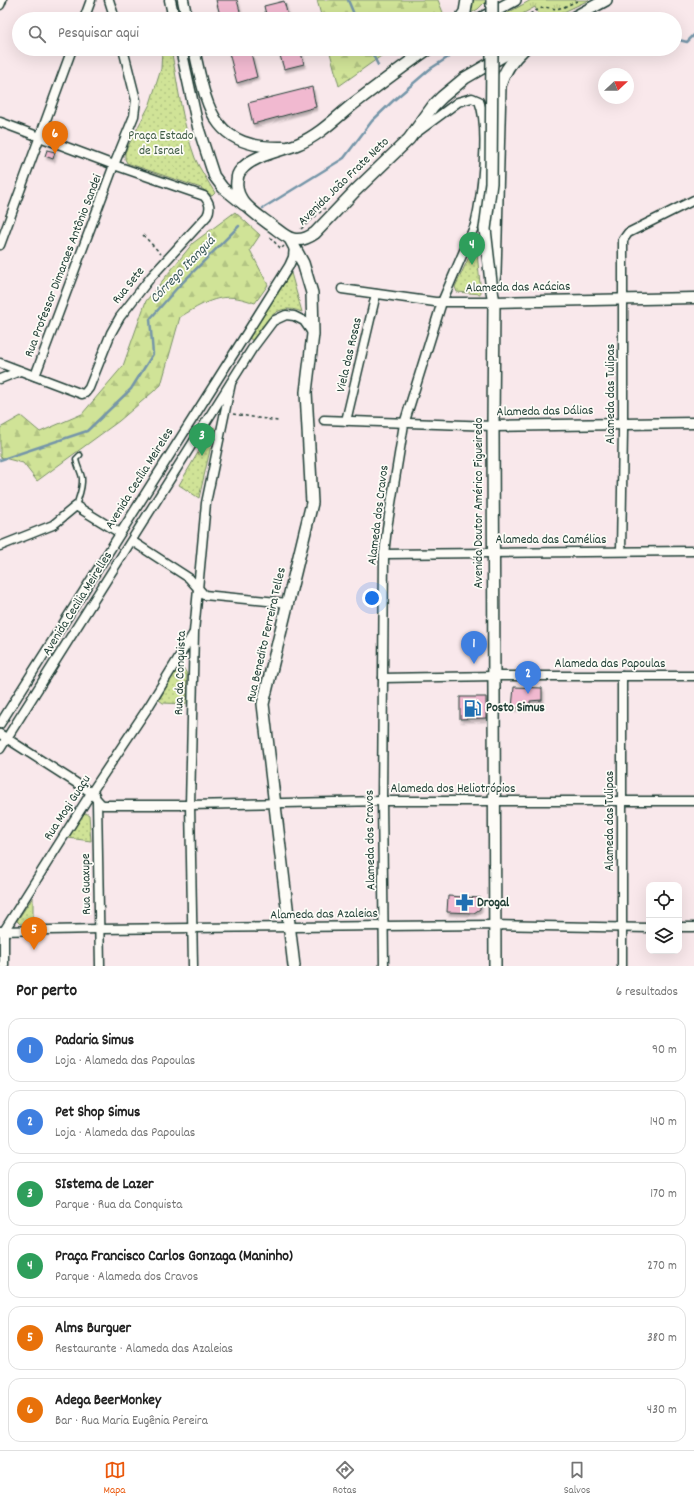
<!DOCTYPE html>
<html lang="pt">
<head>
<meta charset="utf-8">
<style>
  body { margin:0; font-family:Dekko,sans-serif; background:#f2f2f2; color:#222 }
  .controls { position:absolute; right:12px; bottom:12px; display:grid; overflow:hidden; border-radius:8px; box-shadow:0 4px 16px #0002 }
  .controls button { width:36px; height:36px; display:grid; place-items:center; padding:0; border:0; border-bottom:1px solid #e0e0e0; background:#fff; color:#222; font:20px sans-serif }
  .compass { position:absolute; left:598px; top:68px; width:36px; height:36px; border-radius:50%; background:#fff; box-shadow:0 4px 16px #0002; rotate:68deg }
  .you { position:absolute; left:372px; top:598px; width:14px; height:14px; margin:-10px; border:3px solid #fff; border-radius:50%; background:#1a73e8; box-shadow:0 0 0 6px #1a73e833 }
  .badge { display:grid; place-items:center; width:26px; height:26px; border-radius:50%; background:#ea580c; color:#fff; font-size:13px; font-weight:700 }
  .pin { position:absolute; translate:-50% -33px; filter:drop-shadow(0 1px 2px #0008) }
  .pin::after { content:''; position:absolute; top:21px; width:14px; height:12px; background:inherit; clip-path:polygon(0 0,100% 0,50% 100%) }
  .list { margin:0; padding:0; list-style:none }
  h2 { display:flex; justify-content:space-between; align-items:center; height:52px; margin:0; padding:0 16px; font-size:17px }
  h2 small { font-size:13px; font-weight:400; color:#767676 }
  .list li { display:grid; grid-template-columns:26px 1fr auto; gap:12px; align-items:center; box-sizing:border-box; height:64px; margin:0 8px 8px; padding:0 8px; border:1px solid #e0e0e0; border-radius:12px }
  .list b { display:block; font-size:15px; white-space:nowrap }
  .list p { margin:0; font-size:13px; white-space:nowrap; color:#767676 }
  .list em { font-size:13px; font-style:normal; color:#767676 }
  .icon { flex:none; width:22px; height:22px; fill:none; stroke:currentColor; stroke-width:2; stroke-linecap:round; stroke-linejoin:round }
  .map { position:relative; flex:none; width:694px; height:966px; overflow:hidden }
  .search { position:absolute; background:#fff; box-shadow:0 4px 16px #0002; left:12px; right:12px; top:12px; height:44px; display:flex; align-items:center; gap:10px; box-sizing:border-box; padding:0 14px; border-radius:22px; color:#767676; font-size:15px }
  .sheet { height:484px; background:#fff }
  nav { display:flex; justify-content:space-around; align-items:center; box-sizing:border-box; height:56px; border-top:1px solid #e0e0e0; background:#fff; font-size:11px; color:#767676 }
  nav a { display:grid; justify-items:center; gap:2px }
  nav .on { color:#ea580c }
  .map>svg:first-child { display:block }
  .grass { fill:url(#grass-tufts); stroke:#789066 }
  .forest { fill:url(#forest-firs); stroke:#789066 }
  .park { fill:url(#park-dots); stroke:#789066 }
  .lines { fill:none; stroke-linecap:round; stroke-linejoin:round }
  .stream { stroke:#7596a9; stroke-width:2.5 }
  .building { fill:#f1b9d0; stroke:#1f3d34; filter:url(#shadow) }
  .service-casing { stroke:#1f3d34; stroke-width:7 }
  .minor-casing { stroke:#1f3d34; stroke-width:11 }
  .tertiary-casing { stroke:#1f3d34; stroke-width:13 }
  .secondary-casing { stroke:#1f3d34; stroke-width:14 }
  .path { stroke:#1f3d34; stroke-width:1.5; stroke-dasharray:3 3; stroke-linecap:butt }
  .service { stroke:#fdfcf7; stroke-width:4 }
  .minor { stroke:#fdfcf7; stroke-width:8 }
  .tertiary { stroke:#fdfcf7; stroke-width:10 }
  .secondary { stroke:#fdfcf7; stroke-width:11 }
  .secondary-bridge-casing { stroke:#1f3d34; stroke-width:14; stroke-linecap:butt }
  .secondary-bridge { stroke:#fdfcf7; stroke-width:11 }
  .labels { text-anchor:middle; dominant-baseline:central; stroke-width:3.5; stroke-linejoin:round; paint-order:stroke }
  .park-label { font-size:13px; fill:#425e48; stroke:#fdfcf7 }
  .street-label { font-size:13px; fill:#1f3d34; stroke:#fdfcf7 }
  .poi-label { font-size:13px; font-weight:bold; fill:#1f3d34; stroke:#fdfcf7; text-anchor:start }
  .water-label { font-size:14px; font-style:italic; fill:#3c5b5b; stroke:#fdfcf7 }
</style>
</head>
<body>
<div class="map">
<svg width="694" height="966" viewBox="0 0 694 966">
  <defs>
    <pattern id="grass-tufts" width="24" height="20" patternUnits="userSpaceOnUse"><rect width="24" height="20" fill="#d0e397"/><path d="M3 7l-1-3M5 7V3M7 7l1-3M15 17l-1-3M17 17v-4M19 17l1-3" fill="none" stroke="#b2c483"/></pattern>
    <pattern id="forest-firs" width="22" height="20" patternUnits="userSpaceOnUse"><rect width="22" height="20" fill="#d0e397"/><path d="M5 1l3.5 6h-7zM16 11l3.5 6h-7z" fill="#b2c483"/></pattern>
    <pattern id="park-dots" width="8" height="8" patternUnits="userSpaceOnUse"><rect width="8" height="8" fill="#d0e397"/><path d="M2 2h.1M6 6h.1" fill="none" stroke="#b2c483" stroke-width="1.8" stroke-linecap="round"/></pattern>
    <filter id="shadow"><feDropShadow dx="1.5" dy="3" stdDeviation="1" flood-color="#0004"/></filter>
  </defs>
  <rect width="100%" height="100%" fill="#f9e8eb"/>
  <filter id="ink" filterUnits="userSpaceOnUse"><feTurbulence type="fractalNoise" baseFrequency=".025" numOctaves="2"/><feDisplacementMap in="SourceGraphic" scale="8" xChannelSelector="R" yChannelSelector="G"/><feConvolveMatrix kernelMatrix="1 2 1 2 8 2 1 2 1" color-interpolation-filters="sRGB"/></filter>
  <g filter="url(#ink)">
    <!-- grass -->
    <g class="grass">
      <path d="M472,0H487L478,9L468,15Z"/>
      <path d="M531,0H589L549,19H541L535,7L513,19H502V16Z"/>
    </g>
    <!-- forest -->
    <g class="forest">
      <path d="M317,0H438L444,15L438,19H322Z"/>
      <path d="M329,49H391L339,86Z"/>
      <path d="M235,212L260,235L250,250L268,285L255,303C249,301 243,299 237,298C216,294 197,307 180,317L161,385L119,421L37,481L23,463L0,457V428L21,416L40,432L82,414L123,366L146,301L193,243Z"/>
    </g>
    <!-- park -->
    <g class="park">
      <path d="M162,49H171C178,85 182,123 195,158C200,170 208,181 215,193L212,196L201,188L127,163L125,159V152L150,104L161,69Z"/>
      <path d="M476,242L481,294L457,292L455,287Z"/>
      <path d="M291,273L302,312C275,301 266,322 253,341L249,338Z"/>
      <path d="M213,427L215,428L199,498L179,485Z"/>
      <path d="M180,667L184,669L187,674L186,704L163,703L159,700L176,670Z"/>
      <path d="M86,813L89,815L91,841L68,838L82,814Z"/>
      <path d="M33,897V923L20,924L17,921L18,919Z"/>
    </g>
    <g class="lines">
      <!-- stream -->
      <g class="stream">
        <path d="M348,0L356,19"/>
        <path d="M529,19L537,15"/>
        <path d="M675,39L687,42L694,35"/>
        <path d="M370,49L378,65"/>
        <path d="M263,208L344,158L372,121L394,100L430,69L461,49"/>
        <path d="M0,460L87,431L131,389L153,354L150,319L177,288L239,226"/>
      </g>
    </g>
    <!-- building -->
    <g class="building">
      <path d="M216,0H237L242,19H221Z"/>
      <path d="M284,1L288,16L275,19H267L264,6Z"/>
      <path d="M228,49H250L257,77L237,83Z"/>
      <path d="M290,49H300L304,64L284,69L279,52Z"/>
      <path d="M312,87L316,107L253,124L248,103Z"/>
      <path d="M47,150L55,152L53,159L45,156Z"/>
      <path d="M514,687L542,688V700L530,701V707L512,708Z"/>
      <path d="M460,697H486V718L460,719Z"/>
      <path d="M448,896L481,898L480,909L474,913L447,912Z"/>
    </g>
    <g class="lines">
      <defs>
        <path id="service" d="M76,506C79,496 83,488 82,478C81,472 77,466 76,459L80,455"/>
        <g id="minor">
          <path d="M109,0L115,19"/>
          <path d="M0,5L2,0"/>
          <path d="M84,19L91,0"/>
          <path d="M0,122L114,165L204,196C210,203 211,208 207,216L151,277L120,317L111,333L89,388L85,393L82,394L0,363"/>
          <path d="M0,245L72,49"/>
          <path d="M342,289L435,302H494"/>
          <path d="M35,376L114,165L134,116L136,100L123,49"/>
          <path d="M0,379L20,371"/>
          <path d="M324,420L493,426"/>
          <path d="M346,421L376,294"/>
          <path d="M132,541L189,578L204,595L288,603"/>
          <path d="M0,546L53,525L76,506L120,533"/>
          <path d="M621,551L623,431V240L628,233L694,200"/>
          <path d="M384,554L694,551"/>
          <path d="M622,676V966"/>
          <path d="M383,678L495,676H694"/>
          <path d="M0,724L289,266L293,257L294,246"/>
          <path d="M0,734L95,795"/>
          <path d="M0,749L252,349L273,321L286,315L294,316L304,321L313,334"/>
          <path d="M91,793L100,803L103,805H190L382,801H694"/>
          <path d="M97,801L100,966"/>
          <path d="M679,927H694"/>
          <path d="M0,931L99,929L384,926L495,925L649,928"/>
          <path d="M4,966V931L91,793L149,706L193,634"/>
          <path d="M193,966L190,805L194,632L206,503L231,383"/>
          <path d="M384,966L382,801L384,554L387,528L404,424L442,302L475,225C482,196 490,128 479,101L472,98L458,102L416,133"/>
        </g>
        <g id="tertiary">
          <path d="M170,0L174,19"/>
          <path d="M183,0L187,19"/>
          <path d="M181,49L198,127L214,176L223,188L244,205"/>
          <path d="M194,49C207,107 211,149 284,147"/>
          <path d="M494,302L694,298"/>
          <path d="M493,426L694,423"/>
        </g>
        <g id="secondary">
          <path d="M460,19L465,12L467,0"/>
          <path d="M480,19L515,0"/>
          <path d="M571,19L606,0"/>
          <path d="M428,49C402,67 377,86 352,105C335,119 318,136 298,144C281,151 253,155 241,170C238,173 237,177 237,181C234,202 258,215 272,226C278,230 286,238 293,239C301,241 308,238 315,233L356,190L409,139L433,106L442,97L465,78L515,49"/>
          <path d="M290,239L303,263L312,293L313,334L306,392L312,503L263,704L294,966"/>
          <path d="M495,966L493,426L494,302L492,291L495,273L500,86C504,71 513,59 524,49"/>
        </g>
      </defs>
      <!-- service casing -->
      <use href="#service" class="service-casing"/>
      <!-- minor casing -->
      <use href="#minor" class="minor-casing"/>
      <!-- tertiary casing -->
      <use href="#tertiary" class="tertiary-casing"/>
      <!-- secondary casing -->
      <use href="#secondary" class="secondary-casing"/>
      <!-- path -->
      <g class="path">
        <path d="M519,19L544,7L556,9L564,7L579,0"/>
        <path d="M301,229L325,208"/>
        <path d="M143,235L161,254"/>
        <path d="M270,237L281,249L284,246"/>
        <path d="M233,414L278,421"/>
      </g>
      <!-- service -->
      <use href="#service" class="service"/>
      <!-- minor -->
      <use href="#minor" class="minor"/>
      <!-- tertiary -->
      <use href="#tertiary" class="tertiary"/>
      <!-- secondary -->
      <use href="#secondary" class="secondary"/>
      <defs>
        <g id="secondary-bridge">
          <path d="M492,19V0"/>
          <path d="M492,49L491,183L485,229L492,291"/>
        </g>
      </defs>
      <!-- secondary-bridge casing -->
      <use href="#secondary-bridge" class="secondary-bridge-casing"/>
      <!-- secondary-bridge -->
      <use href="#secondary-bridge" class="secondary-bridge"/>
    </g>
  </g>
  <!-- icons -->
  <defs>
    <symbol id="fuel-bare" viewBox="-9 -9 18 18"><path d="M-5.5-6h7V0h2V4h1.3V-2.5L3-4.5l.8-.8L6-3V5H2.5V1h-1V6h-7ZM-4.2-4.7v3.2H.2V-4.7Z" fill="#1f6fb2" stroke="#fdfcf7" stroke-width="2.5" paint-order="stroke"/></symbol>
    <symbol id="pharmacy-bare" viewBox="-9 -9 18 18"><path d="M-2-6h4v4h4v4h-4v4h-4v-4h-4v-4h4Z" fill="#1f6fb2" stroke="#fdfcf7" stroke-width="2.5" paint-order="stroke"/></symbol>
  </defs>
  <g fill-rule="evenodd">
    <use href="#fuel-bare" x="460" y="696" width="25" height="25"/>
    <use href="#pharmacy-bare" x="452" y="890" width="25" height="25"/>
  </g>
  <g class="labels">
    <!-- park labels -->
    <g class="park-label">
      <text x="161" y="136">Praça Estado<tspan x="161" dy="15">de Israel</tspan></text>
    </g>
    <!-- street labels -->
    <g class="street-label">
      <text transform="translate(344 182) rotate(-44)">Avenida João Frate Neto</text>
      <text transform="translate(64 266) rotate(-69)">Rua Professor Dimaraes Antônio Sandei</text>
      <text transform="translate(129 286) rotate(-51)">Rua Sete</text>
      <text transform="translate(518 288) rotate(-1)">Alameda das Acácias</text>
      <text transform="translate(350 355) rotate(-77)">Viela das Rosas</text>
      <text transform="translate(611 394) rotate(-90)">Alameda das Tulipas</text>
      <text transform="translate(545 412) rotate(-1)">Alameda das Dálias</text>
      <text transform="translate(140 479) rotate(-58)">Avenida Cecília Meireles</text>
      <text transform="translate(479 503) rotate(-90)">Avenida Doutor Américo Figueiredo</text>
      <text transform="translate(379 515) rotate(-83)">Alameda dos Cravos</text>
      <text x="551" y="540">Alameda das Camélias</text>
      <text transform="translate(78 604) rotate(-58)">Avenida Cecilia Meirelles</text>
      <text transform="translate(267 635) rotate(-77)">Rua Benedito Ferreira Telles</text>
      <text x="610" y="664">Alameda das Papoulas</text>
      <text transform="translate(181 673) rotate(-88)">Rua da Conquista</text>
      <text x="453" y="789">Alameda dos Heliotrópios</text>
      <text transform="translate(68 808) rotate(-57)">Rua Mogi Guaçu</text>
      <text transform="translate(610 821) rotate(-90)">Alameda das Tulipas</text>
      <text transform="translate(371 840) rotate(-91)">Alameda dos Cravos</text>
      <text transform="translate(87 884) rotate(-91)">Rua Guaxupe</text>
      <text transform="translate(324 915) rotate(-1)">Alameda das Azaleias</text>
    </g>
    <!-- poi labels -->
    <g class="poi-label">
      <text x="486" y="708">Posto Simus</text>
      <text x="477" y="903">Drogal</text>
    </g>
    <!-- water labels -->
    <g class="water-label">
      <text transform="translate(183 270) rotate(-46)">Córrego Itanguá</text>
    </g>
  </g>
</svg>
<div class="controls">
<button><svg class="icon" aria-label="locate" viewBox="0 0 24 24"><circle cx="12" cy="12" r="6"/><path d="M12 2v4M12 18v4M2 12h4M18 12h4"/></svg></button>
<button><svg class="icon" aria-label="layers" viewBox="0 0 24 24"><path d="M12 4l9 5-9 5-9-5zM3 14l9 5 9-5"/></svg></button>
</div>
<svg class="compass" viewBox="-18 -18 36 36"><path d="M0-13l5 13h-10z" fill="#e53935"/><path d="M0 13l5-13h-10z" fill="#767676"/></svg>
<div class="you"></div>
<div class="pin badge" style="left:474px;top:664px;background:#3f7fe0">1</div>
<div class="pin badge" style="left:528px;top:694px;background:#3f7fe0">2</div>
<div class="pin badge" style="left:202px;top:456px;background:#2e9e5b">3</div>
<div class="pin badge" style="left:472px;top:265px;background:#2e9e5b">4</div>
<div class="pin badge" style="left:34px;top:950px;background:#e8710a">5</div>
<div class="pin badge" style="left:55px;top:154px;background:#e8710a">6</div>
<div class="search"><svg class="icon" aria-label="search" viewBox="0 0 24 24"><circle cx="10" cy="10" r="6"/><path d="M15 15l6 6"/></svg>Pesquisar aqui</div>
</div>
<section class="sheet">
<h2>Por perto<small>6 resultados</small></h2>
<ul class="list">
<li><span class="badge" style="background:#3f7fe0">1</span><div><b>Padaria Simus</b><p>Loja · Alameda das Papoulas</p></div><em>90 m</em></li>
<li><span class="badge" style="background:#3f7fe0">2</span><div><b>Pet Shop Simus</b><p>Loja · Alameda das Papoulas</p></div><em>140 m</em></li>
<li><span class="badge" style="background:#2e9e5b">3</span><div><b>SIstema de Lazer</b><p>Parque · Rua da Conquista</p></div><em>170 m</em></li>
<li><span class="badge" style="background:#2e9e5b">4</span><div><b>Praça Francisco Carlos Gonzaga (Maninho)</b><p>Parque · Alameda dos Cravos</p></div><em>270 m</em></li>
<li><span class="badge" style="background:#e8710a">5</span><div><b>Alms Burguer</b><p>Restaurante · Alameda das Azaleias</p></div><em>380 m</em></li>
<li><span class="badge" style="background:#e8710a">6</span><div><b>Adega BeerMonkey</b><p>Bar · Rua Maria Eugênia Pereira</p></div><em>430 m</em></li>
</ul>
</section>
<nav>
<a class="on"><svg class="icon" aria-label="map" viewBox="0 0 24 24"><path d="M3 6l6-2 6 2 6-2v14l-6 2-6-2-6 2zM9 4v14M15 6v14"/></svg>Mapa</a>
<a><svg class="icon" aria-label="directions" viewBox="0 0 24 24"><path d="M12 3l9 9-9 9-9-9zM9 14v-3h6M13 9l2 2-2 2"/></svg>Rotas</a>
<a><svg class="icon" aria-label="saved" viewBox="0 0 24 24"><path d="M7 4h10v16l-5-4-5 4z"/></svg>Salvos</a>
</nav>
</body>
</html>
